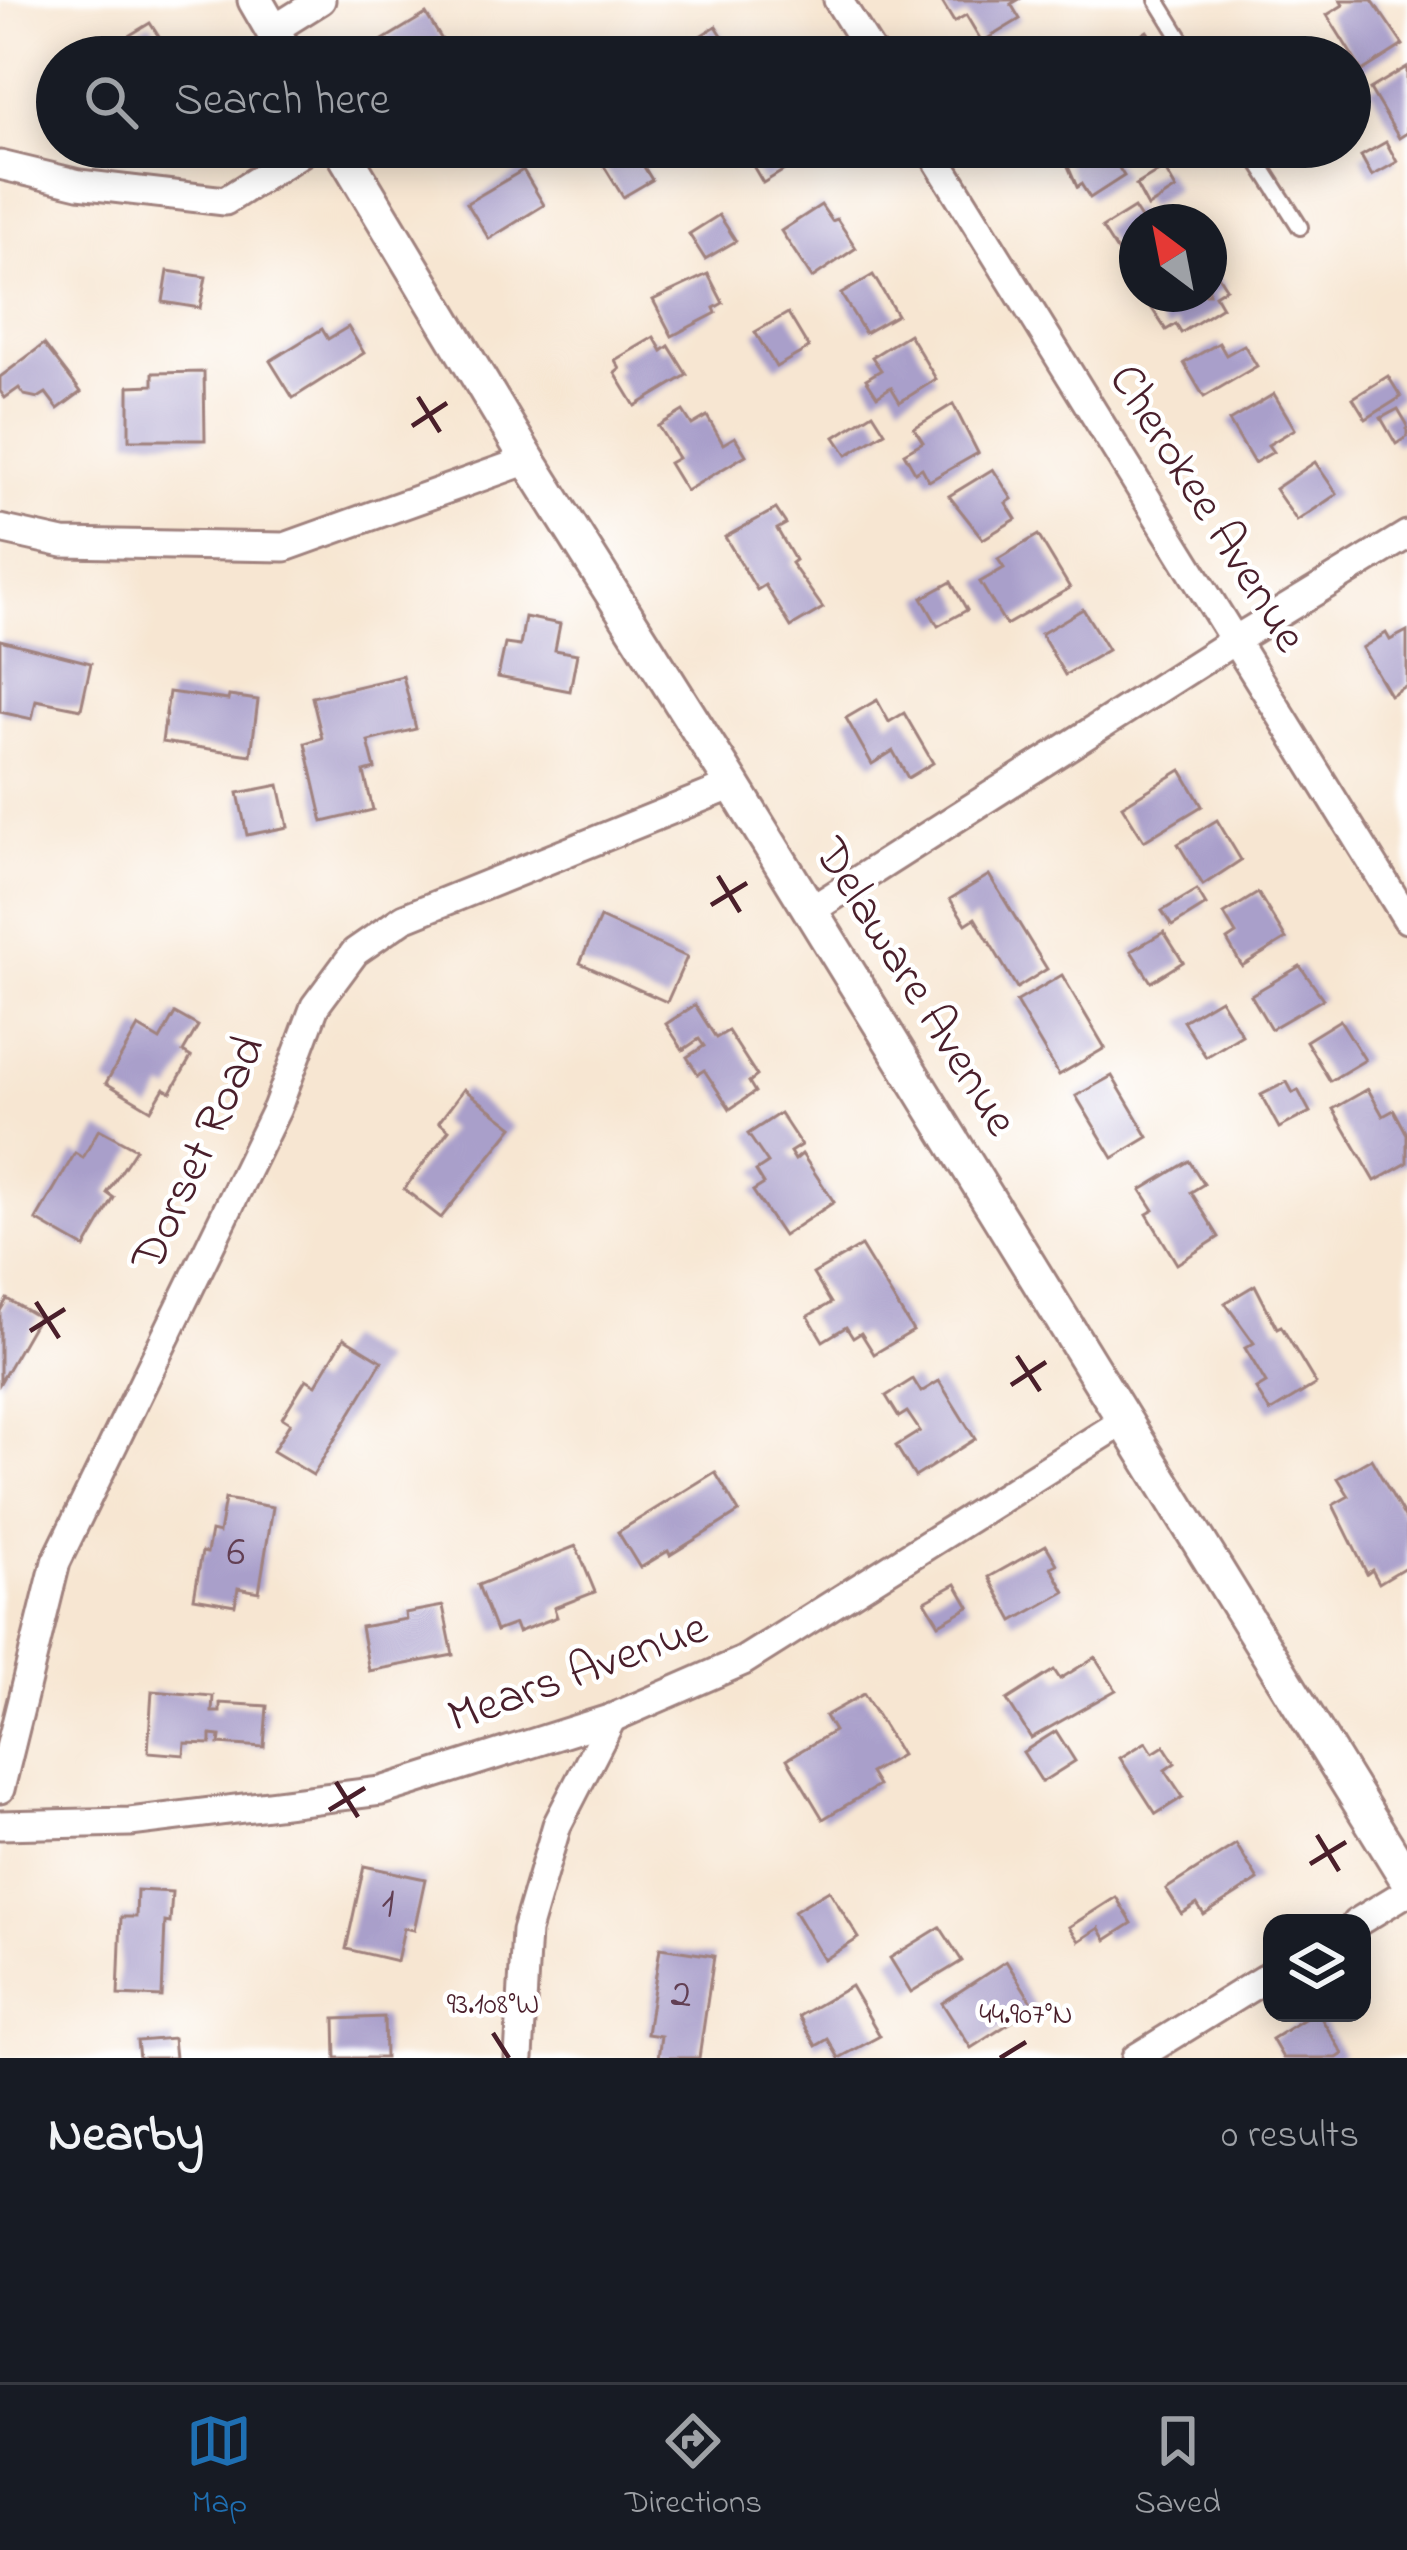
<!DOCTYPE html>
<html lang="en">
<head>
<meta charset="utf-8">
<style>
  body { margin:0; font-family:"Indie Flower",sans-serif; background:#20242c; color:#f1f3f6 }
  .controls { position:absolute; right:36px; bottom:36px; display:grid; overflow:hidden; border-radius:24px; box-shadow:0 6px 30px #0003 }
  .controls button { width:108px; height:108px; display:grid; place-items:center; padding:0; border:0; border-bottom:3px solid #363941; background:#171b24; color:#f1f3f6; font:60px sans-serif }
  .compass { position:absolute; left:1119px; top:204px; width:108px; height:108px; border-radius:50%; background:#171b24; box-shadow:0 6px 30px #0003; rotate:328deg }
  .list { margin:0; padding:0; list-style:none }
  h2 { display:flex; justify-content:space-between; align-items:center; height:156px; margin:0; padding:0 48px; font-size:51px }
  h2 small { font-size:39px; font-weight:400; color:#9ea1a6 }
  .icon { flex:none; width:66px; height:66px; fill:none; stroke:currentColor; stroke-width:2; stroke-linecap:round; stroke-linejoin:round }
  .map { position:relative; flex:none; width:1407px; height:2058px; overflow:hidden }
  .search { position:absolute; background:#171b24; box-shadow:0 6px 30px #0003; left:36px; right:36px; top:36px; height:132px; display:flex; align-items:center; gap:30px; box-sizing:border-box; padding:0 42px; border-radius:66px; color:#9ea1a6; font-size:45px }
  .sheet { height:324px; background:#171b24 }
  nav { display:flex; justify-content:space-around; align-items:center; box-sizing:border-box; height:168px; border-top:3px solid #363941; background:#171b24; font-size:33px; color:#9ea1a6 }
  nav a { display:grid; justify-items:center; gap:6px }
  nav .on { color:#1f6fb2 }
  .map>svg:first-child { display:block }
  .building { fill:#a99fca }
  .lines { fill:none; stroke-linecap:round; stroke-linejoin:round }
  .service-casing { stroke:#a0827e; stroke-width:20 }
  .minor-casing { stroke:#a0827e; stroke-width:33 }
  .tertiary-casing { stroke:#a0827e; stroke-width:39 }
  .service { stroke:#fff; stroke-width:14 }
  .minor { stroke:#fff; stroke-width:27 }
  .tertiary { stroke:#fff; stroke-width:33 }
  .ticks { fill:none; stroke:#4a1f2b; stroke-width:4.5 }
  .labels { text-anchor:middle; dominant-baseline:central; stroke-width:9; stroke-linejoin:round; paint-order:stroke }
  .number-label { font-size:42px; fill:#623f53 }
  .street-label { font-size:48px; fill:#4a1f2b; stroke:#fff }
  .ticks-label { font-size:30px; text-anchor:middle; fill:#4a1f2b; stroke:#fff; stroke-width:9; stroke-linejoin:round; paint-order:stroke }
</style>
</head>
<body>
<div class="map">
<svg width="1407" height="2058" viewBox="0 0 1407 2058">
  <rect width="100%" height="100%" fill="#fff"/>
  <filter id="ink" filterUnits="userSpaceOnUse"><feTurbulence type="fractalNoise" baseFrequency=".00833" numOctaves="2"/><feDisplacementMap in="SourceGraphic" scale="24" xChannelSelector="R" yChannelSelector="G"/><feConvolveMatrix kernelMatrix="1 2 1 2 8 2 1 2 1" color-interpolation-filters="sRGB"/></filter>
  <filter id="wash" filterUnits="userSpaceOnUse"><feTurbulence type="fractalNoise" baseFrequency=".004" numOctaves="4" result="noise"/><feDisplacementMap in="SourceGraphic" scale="48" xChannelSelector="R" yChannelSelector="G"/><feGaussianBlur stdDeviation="2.7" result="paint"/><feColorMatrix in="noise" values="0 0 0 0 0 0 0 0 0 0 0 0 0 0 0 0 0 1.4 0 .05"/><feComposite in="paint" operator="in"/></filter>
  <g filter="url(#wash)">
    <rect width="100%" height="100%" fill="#f7e6d2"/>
    <g id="blocks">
      <!-- building -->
      <g class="building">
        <path d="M945,0H1018L1011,4L1020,19L982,42L966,15L954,22L942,2Z"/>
        <path d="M1340,0H1372L1403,45L1362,71L1327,15L1343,5Z"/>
        <path d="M426,14L447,48L431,57H373L368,49Z"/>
        <path d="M150,23L172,57H105L102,52Z"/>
        <path d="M716,26L736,57H694L686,45Z"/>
        <path d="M1147,31L1164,57H1115L1113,53Z"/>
        <path d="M1407,67V133L1399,138L1370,89Z"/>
        <path d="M1386,142L1397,162L1372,176L1361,156Z"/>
        <path d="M619,147H632L652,180L623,197L599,158Z"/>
        <path d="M742,147H790L799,161L763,183Z"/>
        <path d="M1080,147H1106L1124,176L1090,198L1081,184L1077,187L1064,157Z"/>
        <path d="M1164,168L1176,189L1148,207L1136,185Z"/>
        <path d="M523,170L544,205L489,239L467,203Z"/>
        <path d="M821,205L832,221L837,219L856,248L812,278L781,231Z"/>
        <path d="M1134,208L1143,222H1137V264L1129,270L1102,228Z"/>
        <path d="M719,215L736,241L705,259L689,234Z"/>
        <path d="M168,271L206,277L200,308L163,302Z"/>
        <path d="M708,274L723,303L714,308L716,313L672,336L653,300Z"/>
        <path d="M1217,274L1226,288L1215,295L1222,307L1181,333L1176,324L1166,330L1149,304L1160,297L1159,294H1209V278Z"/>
        <path d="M873,275L897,315L865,333L841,294Z"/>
        <path d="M788,313L809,348L776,367L755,332Z"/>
        <path d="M348,327L364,353L293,398L270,361L322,329L328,339Z"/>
        <path d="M909,334L936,379L900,402L891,387L877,396L866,379L881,370L872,357Z"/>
        <path d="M654,337L662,351L669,346L687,375L635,406L615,373L620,369L615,360Z"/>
        <path d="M1219,343L1226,355L1244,345L1257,366L1204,397L1184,363Z"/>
        <path d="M44,344L81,392L58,409L46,393L38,398L24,395L19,388L5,398L0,391V377Z"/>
        <path d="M204,372L205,440H129V386L153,385V373Z"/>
        <path d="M1388,376L1401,397L1366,419L1353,398Z"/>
        <path d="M1274,394L1295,429L1268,445L1273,452L1254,463L1229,421Z"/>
        <path d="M953,404L978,453L929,481L922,468L915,472L904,453L923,442L914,428Z"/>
        <path d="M1398,409L1407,424V437L1396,444L1381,418Z"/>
        <path d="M683,411L692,425L707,416L723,444L735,437L746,455L686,491L669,463L678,458L658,426Z"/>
        <path d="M873,413L885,432L847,455L835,437Z"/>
        <path d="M1315,462L1337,494L1297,521L1275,489Z"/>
        <path d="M993,469L1012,499L1006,503L1016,519L983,539L949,496Z"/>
        <path d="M776,509L786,524L777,529L795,560L791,563L823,608L791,627L765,585L757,590L725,537Z"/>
        <path d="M1038,535L1070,588L1006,625L980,582L1004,568L998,559Z"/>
        <path d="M951,582L967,610L938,626L922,598Z"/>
        <path d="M1083,609L1108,650L1065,675L1041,634Z"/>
        <path d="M525,617L560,624L555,650L577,654L570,691L498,677L505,644L520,646Z"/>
        <path d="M1407,631V685L1390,695L1362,648L1386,633L1390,640Z"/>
        <path d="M0,640L91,663L81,709L36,700L32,719L0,712Z"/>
        <path d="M403,676L416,729L368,741L375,769L364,772L373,810L323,822L305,743L322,738L312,697Z"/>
        <path d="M169,692L228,700L229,696L258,700L251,755L162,742Z"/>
        <path d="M877,700L889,722L904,713L933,763L908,778L893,751L872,764L846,718Z"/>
        <path d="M1181,770L1202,806L1144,841L1122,806Z"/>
        <path d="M279,785L288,827L247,835L238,793Z"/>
        <path d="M1217,820L1241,860L1203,885L1178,844Z"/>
        <path d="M989,875L1047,969L1017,988L975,918L966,924L950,899Z"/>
        <path d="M1197,890L1206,905L1172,926L1162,911Z"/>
        <path d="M1258,893L1286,939L1242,966L1227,940L1236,934L1224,914Z"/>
        <path d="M600,918L687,957L667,1002L580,963Z"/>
        <path d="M1164,932L1183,962L1151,982L1131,951Z"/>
        <path d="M1300,966L1323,999L1271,1029L1251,995Z"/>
        <path d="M1062,975L1105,1048L1059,1075L1016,1002Z"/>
        <path d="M1220,999L1242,1035L1206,1057L1183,1021Z"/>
        <path d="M695,1005L716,1038L728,1031L757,1076L749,1082L755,1092L730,1109L704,1070L698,1074L687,1057L704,1046L699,1039L683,1050L666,1024Z"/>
        <path d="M175,1013L198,1026L183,1052L191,1057L171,1092L164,1088L151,1110L106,1083L138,1027L160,1040Z"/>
        <path d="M1340,1020L1365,1060L1330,1081L1306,1041Z"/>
        <path d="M1112,1076L1148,1137L1113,1158L1076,1096Z"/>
        <path d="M1287,1082L1293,1093L1298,1090L1310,1112L1279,1128L1261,1095Z"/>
        <path d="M464,1089L513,1127L441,1218L404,1189L449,1130L439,1122Z"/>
        <path d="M1368,1089L1383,1116L1394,1110L1407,1134V1163L1375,1181L1333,1109Z"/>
        <path d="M780,1113L801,1145L790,1152L795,1160L802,1154L834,1202L783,1236L753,1191L764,1184L756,1171L768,1163L748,1134Z"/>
        <path d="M99,1129L136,1149L107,1193L114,1198L85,1248L36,1220L75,1153L83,1158Z"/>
        <path d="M1189,1161L1204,1184L1191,1192L1219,1237L1177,1264L1147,1214L1154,1210L1141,1190Z"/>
        <path d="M861,1246L913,1331L874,1354L861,1333L853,1338L846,1327L823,1341L808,1316L831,1303L813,1274Z"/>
        <path d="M1255,1285L1277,1328L1281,1326L1316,1384L1270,1412L1256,1389L1266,1383L1245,1348L1254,1343L1225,1303Z"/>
        <path d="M7,1299L38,1317L0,1383V1311Z"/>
        <path d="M344,1338L382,1361L313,1475L273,1451L290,1423L282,1418L306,1379L316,1385Z"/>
        <path d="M913,1379L921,1392L939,1381L975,1439L915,1477L896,1446L920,1431L907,1412L899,1417L886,1396Z"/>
        <path d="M1371,1459L1407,1521V1566L1379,1583L1372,1570L1367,1574L1333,1505L1349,1496L1338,1478Z"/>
        <path d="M715,1472L739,1512L670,1555L668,1551L640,1568L618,1532Z"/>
        <path d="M225,1499L273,1507L259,1592L238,1588L235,1605L194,1598L202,1552L207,1553L211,1531L219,1533Z"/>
        <path d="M1046,1545L1057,1564L1051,1567L1065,1592L1013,1621L989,1577Z"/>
        <path d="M576,1546L595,1592L554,1608L557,1617L518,1632L515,1624L496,1631L478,1585Z"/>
        <path d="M956,1584L969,1607L939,1624L925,1601Z"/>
        <path d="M443,1606L453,1655L369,1671L361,1627L406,1619L405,1613Z"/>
        <path d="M1095,1657L1116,1690L1031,1738L1007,1700L1054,1670L1060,1679Z"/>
        <path d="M152,1691L213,1696L212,1712H220V1703L267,1706L264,1747L219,1744L220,1736L211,1735V1744L185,1743L184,1755L148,1752Z"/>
        <path d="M864,1694L901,1755L870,1773L878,1786L823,1819L787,1759L834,1731L825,1716Z"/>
        <path d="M1056,1731L1075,1761L1042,1782L1023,1752Z"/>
        <path d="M1146,1742L1153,1753L1164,1746L1175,1763L1165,1770L1183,1797L1156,1814L1120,1758Z"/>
        <path d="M1236,1844L1258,1880L1204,1915L1197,1904L1182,1914L1166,1889Z"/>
        <path d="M364,1866L425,1879L414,1930L404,1928L397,1961L346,1949Z"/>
        <path d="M137,1890L172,1892L170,1923L165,1922L162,1997L118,1995L121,1917H136Z"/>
        <path d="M829,1890L859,1938L824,1960L794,1911Z"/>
        <path d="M1116,1897L1132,1923L1106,1940L1099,1928L1079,1941L1069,1927Z"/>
        <path d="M940,1927L962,1961L911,1992L890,1958Z"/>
        <path d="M660,1948L714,1956L699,2058H658L661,2036L647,2034Z"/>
        <path d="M1006,1961L1035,2007L971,2048L942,2003Z"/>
        <path d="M851,1986L880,2036L839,2058L828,2039L816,2046L799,2016Z"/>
        <path d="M1314,2013H1318L1343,2054L1337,2058H1283L1272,2039Z"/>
        <path d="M384,2017L385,2058H336L335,2019Z"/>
        <path d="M173,2038L175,2058H139L137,2041Z"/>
      </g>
    </g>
  </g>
  <g filter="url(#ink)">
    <use href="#blocks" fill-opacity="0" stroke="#a0827e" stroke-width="3"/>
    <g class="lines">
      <defs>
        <g id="service">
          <path d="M1157,0L1192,57"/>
          <path d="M1249,147L1300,227"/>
        </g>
        <g id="minor">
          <path d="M838,0L874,57"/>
          <path d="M273,30L321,0"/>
          <path d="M929,147L1407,919"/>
          <path d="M0,165L79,184L225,201L310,147"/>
          <path d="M0,529L63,543L285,547L528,460"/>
          <path d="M810,911L1235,640L1407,535"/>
          <path d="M0,1789L56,1562L277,1108L315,1006L355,952L404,918L733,785"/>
          <path d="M0,1825L130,1822L381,1791L612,1718L743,1661L1124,1421"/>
          <path d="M1356,1923L1407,1892"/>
          <path d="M519,2058L526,1931L557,1825L612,1718"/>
          <path d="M1136,2058L1272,1974"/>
        </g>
        <g id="tertiary">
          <path d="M255,0L288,57"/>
          <path d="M340,147L528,460L733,785L1407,1879"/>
        </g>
      </defs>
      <!-- service casing -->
      <use href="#service" class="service-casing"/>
      <!-- minor casing -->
      <use href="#minor" class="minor-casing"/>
      <!-- tertiary casing -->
      <use href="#tertiary" class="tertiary-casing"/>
      <!-- service -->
      <use href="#service" class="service"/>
      <!-- minor -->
      <use href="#minor" class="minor"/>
      <!-- tertiary -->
      <use href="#tertiary" class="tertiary"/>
    </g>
  </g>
  <!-- ticks -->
  <path class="ticks" d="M418,397L440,432M412,426L447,403M718,876L740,912M711,905L747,883M36,1302L59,1338M30,1331L65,1309M1017,1356L1040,1391M1011,1385L1046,1362M336,1782L358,1817M329,1810L365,1788M1317,1835L1339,1871M1310,1864L1346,1842M493,2033L509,2058M1000,2058L1026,2042"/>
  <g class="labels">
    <!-- number labels -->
    <g class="number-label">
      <text x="236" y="1553">6</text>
      <text x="388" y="1904">1</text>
      <text x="681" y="1995">2</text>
    </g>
    <!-- street labels -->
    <g class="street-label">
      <text transform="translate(1206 509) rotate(58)">Cherokee Avenue</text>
      <text transform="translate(914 988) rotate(58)">Delaware Avenue</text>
      <text transform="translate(200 1154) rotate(-65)">Dorset Road</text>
      <text transform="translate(578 1674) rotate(-20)">Mears Avenue</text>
    </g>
  </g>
  <g class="ticks-label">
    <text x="493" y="2013">93.108°W</text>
    <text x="1026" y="2023">44.907°N</text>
  </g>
</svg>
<div class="controls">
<button><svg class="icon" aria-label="layers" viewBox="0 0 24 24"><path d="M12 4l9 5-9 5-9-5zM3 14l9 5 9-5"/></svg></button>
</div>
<svg class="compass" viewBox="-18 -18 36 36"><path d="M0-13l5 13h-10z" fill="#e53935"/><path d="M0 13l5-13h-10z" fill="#9ea1a6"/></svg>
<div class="search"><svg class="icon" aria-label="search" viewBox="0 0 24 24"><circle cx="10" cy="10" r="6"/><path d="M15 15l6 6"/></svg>Search here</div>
</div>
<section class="sheet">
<h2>Nearby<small>0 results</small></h2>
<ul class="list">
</ul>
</section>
<nav>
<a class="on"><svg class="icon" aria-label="map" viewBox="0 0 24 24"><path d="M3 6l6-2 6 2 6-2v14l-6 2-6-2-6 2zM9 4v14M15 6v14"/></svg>Map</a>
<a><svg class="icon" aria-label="directions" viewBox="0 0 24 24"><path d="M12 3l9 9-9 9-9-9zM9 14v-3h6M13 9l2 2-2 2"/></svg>Directions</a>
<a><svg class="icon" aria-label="saved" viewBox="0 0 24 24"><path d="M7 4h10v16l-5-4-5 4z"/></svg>Saved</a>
</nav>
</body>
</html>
